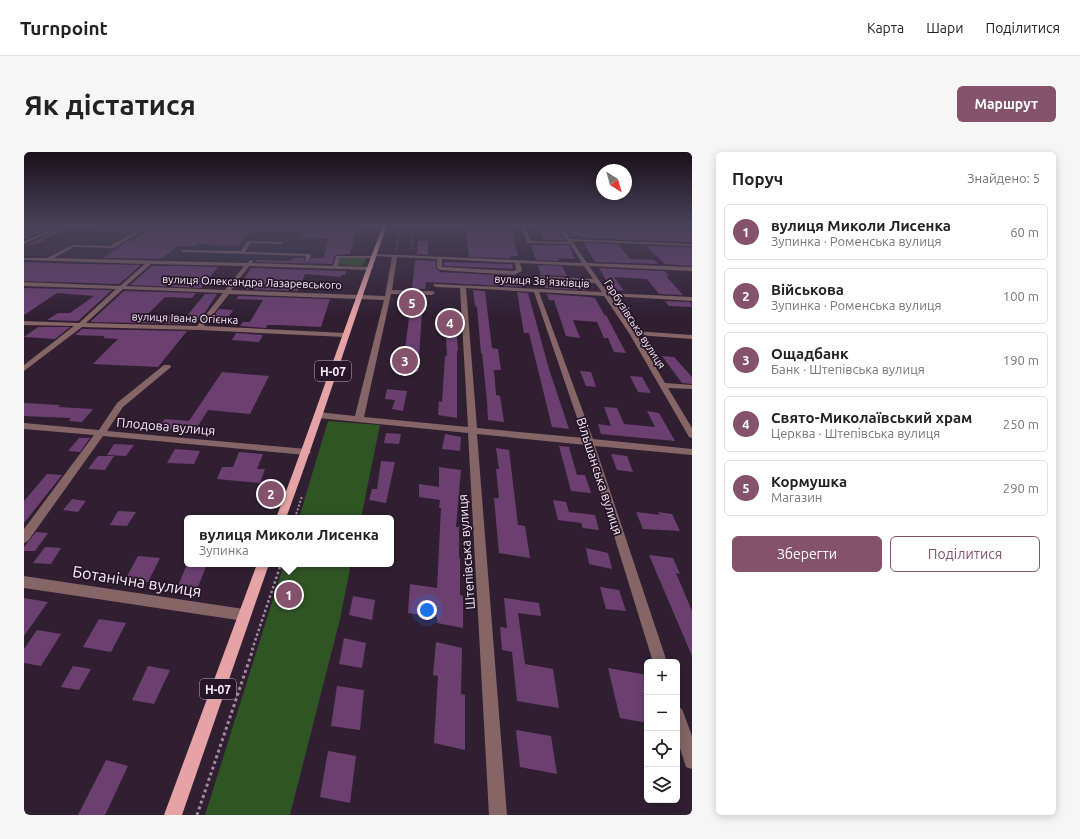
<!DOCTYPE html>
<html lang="uk">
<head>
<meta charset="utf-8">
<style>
  body { margin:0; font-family:Ubuntu,sans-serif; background:#f6f6f6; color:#222 }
  .controls { position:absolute; right:12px; bottom:12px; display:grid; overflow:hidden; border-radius:6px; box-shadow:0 2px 10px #0003 }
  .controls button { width:36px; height:36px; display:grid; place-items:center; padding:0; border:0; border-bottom:1px solid #e0e0e0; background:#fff; color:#222; font:20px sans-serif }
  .compass { position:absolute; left:572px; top:12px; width:36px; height:36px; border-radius:50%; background:#fff; box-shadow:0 2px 10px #0003; rotate:143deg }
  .you { position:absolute; left:403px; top:458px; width:14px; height:14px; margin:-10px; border:3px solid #fff; border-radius:50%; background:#1a73e8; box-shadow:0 0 0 6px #1a73e833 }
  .badge { display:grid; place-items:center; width:26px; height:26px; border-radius:50%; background:#84536b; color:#fff; font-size:13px; font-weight:700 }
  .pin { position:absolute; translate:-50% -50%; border:2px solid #fff; box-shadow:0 1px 4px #0006 }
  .popup { position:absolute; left:160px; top:363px; width:210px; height:52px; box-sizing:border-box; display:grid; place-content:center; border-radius:6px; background:#fff; filter:drop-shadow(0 1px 3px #0005); font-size:13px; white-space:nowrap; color:#767676 }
  .popup b { font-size:15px; color:#222 }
  .popup::after { content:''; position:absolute; left:50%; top:100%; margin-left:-8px; border:8px solid transparent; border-top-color:#fff }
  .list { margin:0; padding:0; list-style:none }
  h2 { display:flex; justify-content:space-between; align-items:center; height:52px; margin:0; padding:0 16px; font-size:17px }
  h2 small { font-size:13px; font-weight:400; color:#767676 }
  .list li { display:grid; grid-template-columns:26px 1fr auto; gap:12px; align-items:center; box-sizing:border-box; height:56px; margin:0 8px 8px; padding:0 8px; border:1px solid #e0e0e0; border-radius:6px }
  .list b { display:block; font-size:15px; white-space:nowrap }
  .list p { margin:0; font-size:13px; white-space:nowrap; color:#767676 }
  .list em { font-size:13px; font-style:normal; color:#767676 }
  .actions { display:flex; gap:8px; padding:12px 16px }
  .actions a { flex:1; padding:9px 0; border:1px solid #84536b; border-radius:6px; text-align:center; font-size:14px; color:#84536b }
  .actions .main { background:#84536b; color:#fff }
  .icon { flex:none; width:22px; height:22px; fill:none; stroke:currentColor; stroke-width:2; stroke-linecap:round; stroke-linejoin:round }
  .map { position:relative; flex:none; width:668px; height:663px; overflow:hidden; border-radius:6px }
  header { display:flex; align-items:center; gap:24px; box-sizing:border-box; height:56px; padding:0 20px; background:#fff; border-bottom:1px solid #e0e0e0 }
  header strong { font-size:19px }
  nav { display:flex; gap:22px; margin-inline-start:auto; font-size:14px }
  .intro { display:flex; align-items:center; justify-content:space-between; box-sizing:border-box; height:96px; padding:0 24px }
  h1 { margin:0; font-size:28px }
  .button { padding:10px 18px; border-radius:6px; background:#84536b; color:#fff; font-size:14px; font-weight:700 }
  main { display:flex; gap:24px; padding:0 24px }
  aside { flex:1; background:#fff; border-radius:6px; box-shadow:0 2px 10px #0003 }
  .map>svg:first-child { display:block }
  .industrial { fill:#312a3a }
  .green { fill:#305525 }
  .building { fill:#6b4071 }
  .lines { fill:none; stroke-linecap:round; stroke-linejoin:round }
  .path-far3 { stroke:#9e8f9f; stroke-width:1; stroke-dasharray:1 1; stroke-linecap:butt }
  .path-far2 { stroke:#9e8f9f; stroke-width:2; stroke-dasharray:2 2; stroke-linecap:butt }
  .path-far1 { stroke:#9e8f9f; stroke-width:2.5; stroke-dasharray:2.5 2.5; stroke-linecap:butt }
  .path { stroke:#9e8f9f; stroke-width:3; stroke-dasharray:3 3; stroke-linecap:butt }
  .minor { fill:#856565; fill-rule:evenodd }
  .major { fill:#e6a3a5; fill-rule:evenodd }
  .labels { text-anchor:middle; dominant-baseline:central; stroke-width:3.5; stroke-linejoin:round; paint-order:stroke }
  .far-street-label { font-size:11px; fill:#faeefb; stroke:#261627 }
  .shield { fill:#261627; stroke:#baadbb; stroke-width:1 }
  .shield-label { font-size:12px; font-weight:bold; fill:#faeefb }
  .street-label { font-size:13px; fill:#faeefb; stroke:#261627 }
  .near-street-label { font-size:16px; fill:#faeefb; stroke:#261627 }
</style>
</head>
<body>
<header>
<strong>Turnpoint</strong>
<nav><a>Карта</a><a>Шари</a><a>Поділитися</a></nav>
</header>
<div class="intro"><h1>Як дістатися</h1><a class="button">Маршрут</a></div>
<main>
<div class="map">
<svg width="668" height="663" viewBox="0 0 668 663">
  <rect width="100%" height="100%" fill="#301f31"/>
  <!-- industrial -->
  <path class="industrial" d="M82,73H333L326,102L294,101L289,113L136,108L146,100L89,106L0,104V100Z"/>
  <!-- green -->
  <g class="green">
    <path d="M317,106H342L339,114L318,113L314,112Z"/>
    <path d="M304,269L356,273L337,366H275Z"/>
    <path d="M260,412H327L316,467L266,663H181Z"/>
  </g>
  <!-- building -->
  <g class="building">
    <path d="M0,73H33L0,87Z"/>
    <path d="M43,73L53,74L19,87L23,88L0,95Z"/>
    <path d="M130,73L154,74L232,73L214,94L173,92L170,94H154L137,107L79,106L105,88L109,89Z"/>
    <path d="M283,73L333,74L326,102L311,103L308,112L231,110L232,108L263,109L268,108L269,106H280V110L284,111L288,106H299L305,87L277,86Z"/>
    <path d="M476,73H486L492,86L490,87L494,104H486V106L445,105L442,79H467L466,74H477Z"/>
    <path d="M543,73L668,77V90L557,86L555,83L547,86L540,75L545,76Z"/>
    <path d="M512,74L533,75L541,88H520Z"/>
    <path d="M394,89H404V103L393,102Z"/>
    <path d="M560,91L594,92L606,107L630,108L634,112L571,110Z"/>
    <path d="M507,93H545L551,107L534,106L535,109L512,108Z"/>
    <path d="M622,94L668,95V114L641,112Z"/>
    <path d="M393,108L412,109V116L416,120L491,124L492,128H501L502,135L402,130L401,137H388L391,109Z"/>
    <path d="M0,110L60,112L117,113L95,132L0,129Z"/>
    <path d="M420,110L488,112L489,117L420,114Z"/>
    <path d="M514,113L538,114L543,124L517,123Z"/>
    <path d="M128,114H162L194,115L177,136L106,133Z"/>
    <path d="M227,116L322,119L321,123H317V125L281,122L274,139L219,137L221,135H215Z"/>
    <path d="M575,116L640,119L645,124H642L659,143L635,142L623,127L590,125L600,139L588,138Z"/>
    <path d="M519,130L558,132L562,138L521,136Z"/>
    <path d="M0,136L88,138L54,169L23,168L34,161H46L70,144L33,141L0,163Z"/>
    <path d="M449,138L461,139L468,196L474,197L477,218H470L472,243L476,244L480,270L464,268L463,249L458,201H457L453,155L451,154Z"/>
    <path d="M100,139L172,141L168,146L141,145L124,162L162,165L181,142H193L176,168H172L168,172L66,170Z"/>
    <path d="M493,140L504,141L525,217L545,277L528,275L505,181H500Z"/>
    <path d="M523,142L565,145L571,146L581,164L582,163L602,201L590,200L584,186H580L573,170L549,168L556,186L542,184L530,148H525Z"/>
    <path d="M215,144L306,147L297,175L255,173H243L242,176L216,174L219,170H226L239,148L212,147Z"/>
    <path d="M388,144H399L394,220L378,219Z"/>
    <path d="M641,149L666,150L668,155L645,154Z"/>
    <path d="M195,157L209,158L202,169L186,168Z"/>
    <path d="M421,168L432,169L434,199H433V266L414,263L415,249L418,250L421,204H423Z"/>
    <path d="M14,175H46L31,187L0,185Z"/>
    <path d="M58,177L163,179L134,215L69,212L94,187L79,186L81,184L51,183Z"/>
    <path d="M212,181L239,183L235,190L208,188Z"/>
    <path d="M638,204L650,205L668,225V232L658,231Z"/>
    <path d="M556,219L567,220L572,235L562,234Z"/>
    <path d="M198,220L245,224L226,262L184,258L170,280L134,276L141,267L165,269Z"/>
    <path d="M606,224L618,225L627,241L614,240Z"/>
    <path d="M363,237L383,239L379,259L368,257L371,248L361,247Z"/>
    <path d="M0,251L36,253L34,255L69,257L58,270L45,269L47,266L0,264Z"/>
    <path d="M580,255L593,256L600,272L631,275L623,259L635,261L651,289L577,282L574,272L587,274Z"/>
    <path d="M362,281L377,282L375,292L360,291Z"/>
    <path d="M421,282L437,285L436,299L418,297Z"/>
    <path d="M55,286H66L56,300L44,299Z"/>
    <path d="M90,292L110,293L102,304L83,303Z"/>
    <path d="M535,294L545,295L553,323H561L567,341L547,339Z"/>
    <path d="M472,296L485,298L494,373L501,374L506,406L475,401L470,346H475L472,317H475Z"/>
    <path d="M151,297L176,299L170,312L143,311Z"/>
    <path d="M215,300L239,302L233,317H241L236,331L193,327L198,315H209Z"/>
    <path d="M587,302L603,304L609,320L593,318Z"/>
    <path d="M74,304H90L81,318L64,317Z"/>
    <path d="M357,309L371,310L362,351L345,348L348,337H353Z"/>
    <path d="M415,315L437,318L432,375H435V406H436V443L439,444V476L413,471V465L384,461L386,432L413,436L417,356H415L416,348L395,345V332L415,335Z"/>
    <path d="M23,322L38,323L0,371V349Z"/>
    <path d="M48,347L62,349L54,360L39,358Z"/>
    <path d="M529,348L542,350L545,360L571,363L575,378L559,376L557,371L534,368Z"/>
    <path d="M94,359L112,360L103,374L86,373Z"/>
    <path d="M612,360L636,363L634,360L648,362L656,379L619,377Z"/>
    <path d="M12,380L24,381L11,399H0V395Z"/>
    <path d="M21,395L37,396L27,412L9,411Z"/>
    <path d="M562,396L584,401L588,417L565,412Z"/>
    <path d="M625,403L649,406L656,422L652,421L668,459V504Z"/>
    <path d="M114,404L136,406L124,430L101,428Z"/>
    <path d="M163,412H183L174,435L154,434Z"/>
    <path d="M576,435L595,438L602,459L582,457Z"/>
    <path d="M329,444L351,448L348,468L325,463Z"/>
    <path d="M0,446L24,450L0,484Z"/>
    <path d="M480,446L515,451L517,464L494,461L501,512L529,517L535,556L493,549L488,500L478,498L476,475L483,476Z"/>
    <path d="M75,467L102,471L87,500L59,495Z"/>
    <path d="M13,478L37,482L17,514L0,511V497Z"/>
    <path d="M320,486L342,491L338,516L315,512Z"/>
    <path d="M412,490L438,496L437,542L441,543V598L410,591L414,524L409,523Z"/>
    <path d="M49,514L67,517L55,538L37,535Z"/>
    <path d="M124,514L146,518L130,552L108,548Z"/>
    <path d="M584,516L623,523V571L596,566Z"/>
    <path d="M313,534L340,538L336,578L307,574Z"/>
    <path d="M492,578L527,584L533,622L496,615Z"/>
    <path d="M304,599L332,604L326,651L296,645Z"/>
    <path d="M82,608L104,614L81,663H54Z"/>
  </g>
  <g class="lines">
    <!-- path-far3 -->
    <g class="path-far3">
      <path d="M372,97L377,73"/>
      <path d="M387,97L390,73"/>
    </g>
    <!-- path-far2 -->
    <path class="path-far2" d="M271,366L278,344"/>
    <!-- path-far1 -->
    <path class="path-far1" d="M228,498L257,412"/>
    <!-- path -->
    <path class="path" d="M173,663L229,497"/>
    <!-- minor -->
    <g class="minor">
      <path d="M37,73H42L0,92V89Z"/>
      <path d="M497,73H501L507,89L544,90L533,73H537L546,87L668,92V94L548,89L563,111L668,115V119L565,114L584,141L668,145V149L586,144L610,179L668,183V187L613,183L641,231L668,233V237L644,236L668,276V286L665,285L605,181L580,144L515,140L569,287L668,297V303L571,294L643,510H629L562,293L453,282L483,663H465L444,281L294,266L290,263L294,260L331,264L360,148L205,142L180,174L321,181L324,183L321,185L175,178L58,175L0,219V213L50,174L0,173V169L55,171L92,137L0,134V130L96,134L121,112L0,108V106H23L49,93L86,94L114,78L116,80L89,96L50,95L30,106L223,111L227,108L229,109L228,111L309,114L312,104H349L351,102L558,111L546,92L503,91ZM352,104L368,105L361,144L207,138L225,114L346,118L349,116L348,115L314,114L316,106H350ZM373,105L413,107V116L416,118L490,123L498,119L496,111L560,114L569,127L512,124L509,126L512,128L571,131L578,140L410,132L409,133L412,135L436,136L444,275L340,265L367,142L408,143L411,141L408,139L368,138ZM418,107L491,111L492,118L489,119L418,115ZM127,112L220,114L201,138L102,134ZM442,136L510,140L560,286L453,276ZM99,137L199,141L173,174L62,171Z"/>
      <path d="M622,73L668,74V76L624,74Z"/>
      <path d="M224,89L257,90L259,91L257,92L227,91L221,100L285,102L287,103L285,109L283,110L281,109L282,104L159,100L157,99L159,98L217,99Z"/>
      <path d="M140,213H146L147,215L99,255L83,279L282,297L287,300L285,302L282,303L79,284L4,389L0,391V377L70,283L0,277V271L75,278L93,251Z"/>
      <path d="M0,424L220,457L225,458L226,463L225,468L220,469L0,436Z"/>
      <path d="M653,554L658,557L668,584V617L662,615L653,587Z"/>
    </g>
    <!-- major -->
    <g class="major">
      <path d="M359,73H363C329,170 298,269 262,366H252C289,269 322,170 359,73Z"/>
      <path d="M233,412H245L158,663H140Z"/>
    </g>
  </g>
  <!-- sky -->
  <linearGradient id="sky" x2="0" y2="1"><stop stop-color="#1a111b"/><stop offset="0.44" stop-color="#48425a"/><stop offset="1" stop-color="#48425a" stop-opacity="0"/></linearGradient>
  <rect width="668" height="166" fill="url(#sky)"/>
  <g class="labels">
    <!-- far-street labels -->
    <g class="far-street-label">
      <text transform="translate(518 129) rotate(3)">вулиця Звʼязківців</text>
      <text transform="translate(228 130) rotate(2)">вулиця Олександра Лазаревського</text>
      <text transform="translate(161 166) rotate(2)">вулиця Івана Огієнка</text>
      <text transform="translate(611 172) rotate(57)">Гарбузівська вулиця</text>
    </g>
    <!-- shield labels -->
    <g class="shield">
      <rect x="291" y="209" width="36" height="20" rx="3"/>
      <rect x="176" y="527" width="36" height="20" rx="3"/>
    </g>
    <g class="shield-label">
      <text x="309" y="219">Н-07</text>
      <text x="194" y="537">Н-07</text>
    </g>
    <!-- street labels -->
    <g class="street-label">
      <text transform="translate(142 274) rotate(5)">Плодова вулиця</text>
      <text transform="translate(576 324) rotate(72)">Вільшанська вулиця</text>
      <text transform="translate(442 400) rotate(-94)">Штепівська вулиця</text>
    </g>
    <!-- near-street labels -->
    <g class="near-street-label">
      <text transform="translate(113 429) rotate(9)">Ботанічна вулиця</text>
    </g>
  </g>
</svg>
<div class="controls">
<button>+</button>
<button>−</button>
<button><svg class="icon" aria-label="locate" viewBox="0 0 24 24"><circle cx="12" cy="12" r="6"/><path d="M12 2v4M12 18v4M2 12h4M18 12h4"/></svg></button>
<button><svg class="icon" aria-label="layers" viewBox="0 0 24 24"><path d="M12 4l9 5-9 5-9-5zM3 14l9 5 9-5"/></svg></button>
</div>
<svg class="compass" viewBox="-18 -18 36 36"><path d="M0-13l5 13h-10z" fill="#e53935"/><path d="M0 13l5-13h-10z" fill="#767676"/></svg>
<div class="you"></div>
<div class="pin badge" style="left:265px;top:443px">1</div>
<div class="popup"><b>вулиця Миколи Лисенка</b>Зупинка</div>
<div class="pin badge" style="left:247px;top:342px">2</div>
<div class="pin badge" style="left:381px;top:209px">3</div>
<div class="pin badge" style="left:426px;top:171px">4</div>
<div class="pin badge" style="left:388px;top:151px">5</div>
</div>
<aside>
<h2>Поруч<small>Знайдено: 5</small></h2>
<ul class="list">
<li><span class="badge">1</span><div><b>вулиця Миколи Лисенка</b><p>Зупинка · Роменська вулиця</p></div><em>60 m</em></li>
<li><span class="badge">2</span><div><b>Військова</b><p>Зупинка · Роменська вулиця</p></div><em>100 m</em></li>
<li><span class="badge">3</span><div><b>Ощадбанк</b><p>Банк · Штепівська вулиця</p></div><em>190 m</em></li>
<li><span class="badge">4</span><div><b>Свято-Миколаївський храм</b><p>Церква · Штепівська вулиця</p></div><em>250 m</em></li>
<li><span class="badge">5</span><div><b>Кормушка</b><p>Магазин</p></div><em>290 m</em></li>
</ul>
<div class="actions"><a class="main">Зберегти</a><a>Поділитися</a></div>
</aside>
</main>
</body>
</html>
